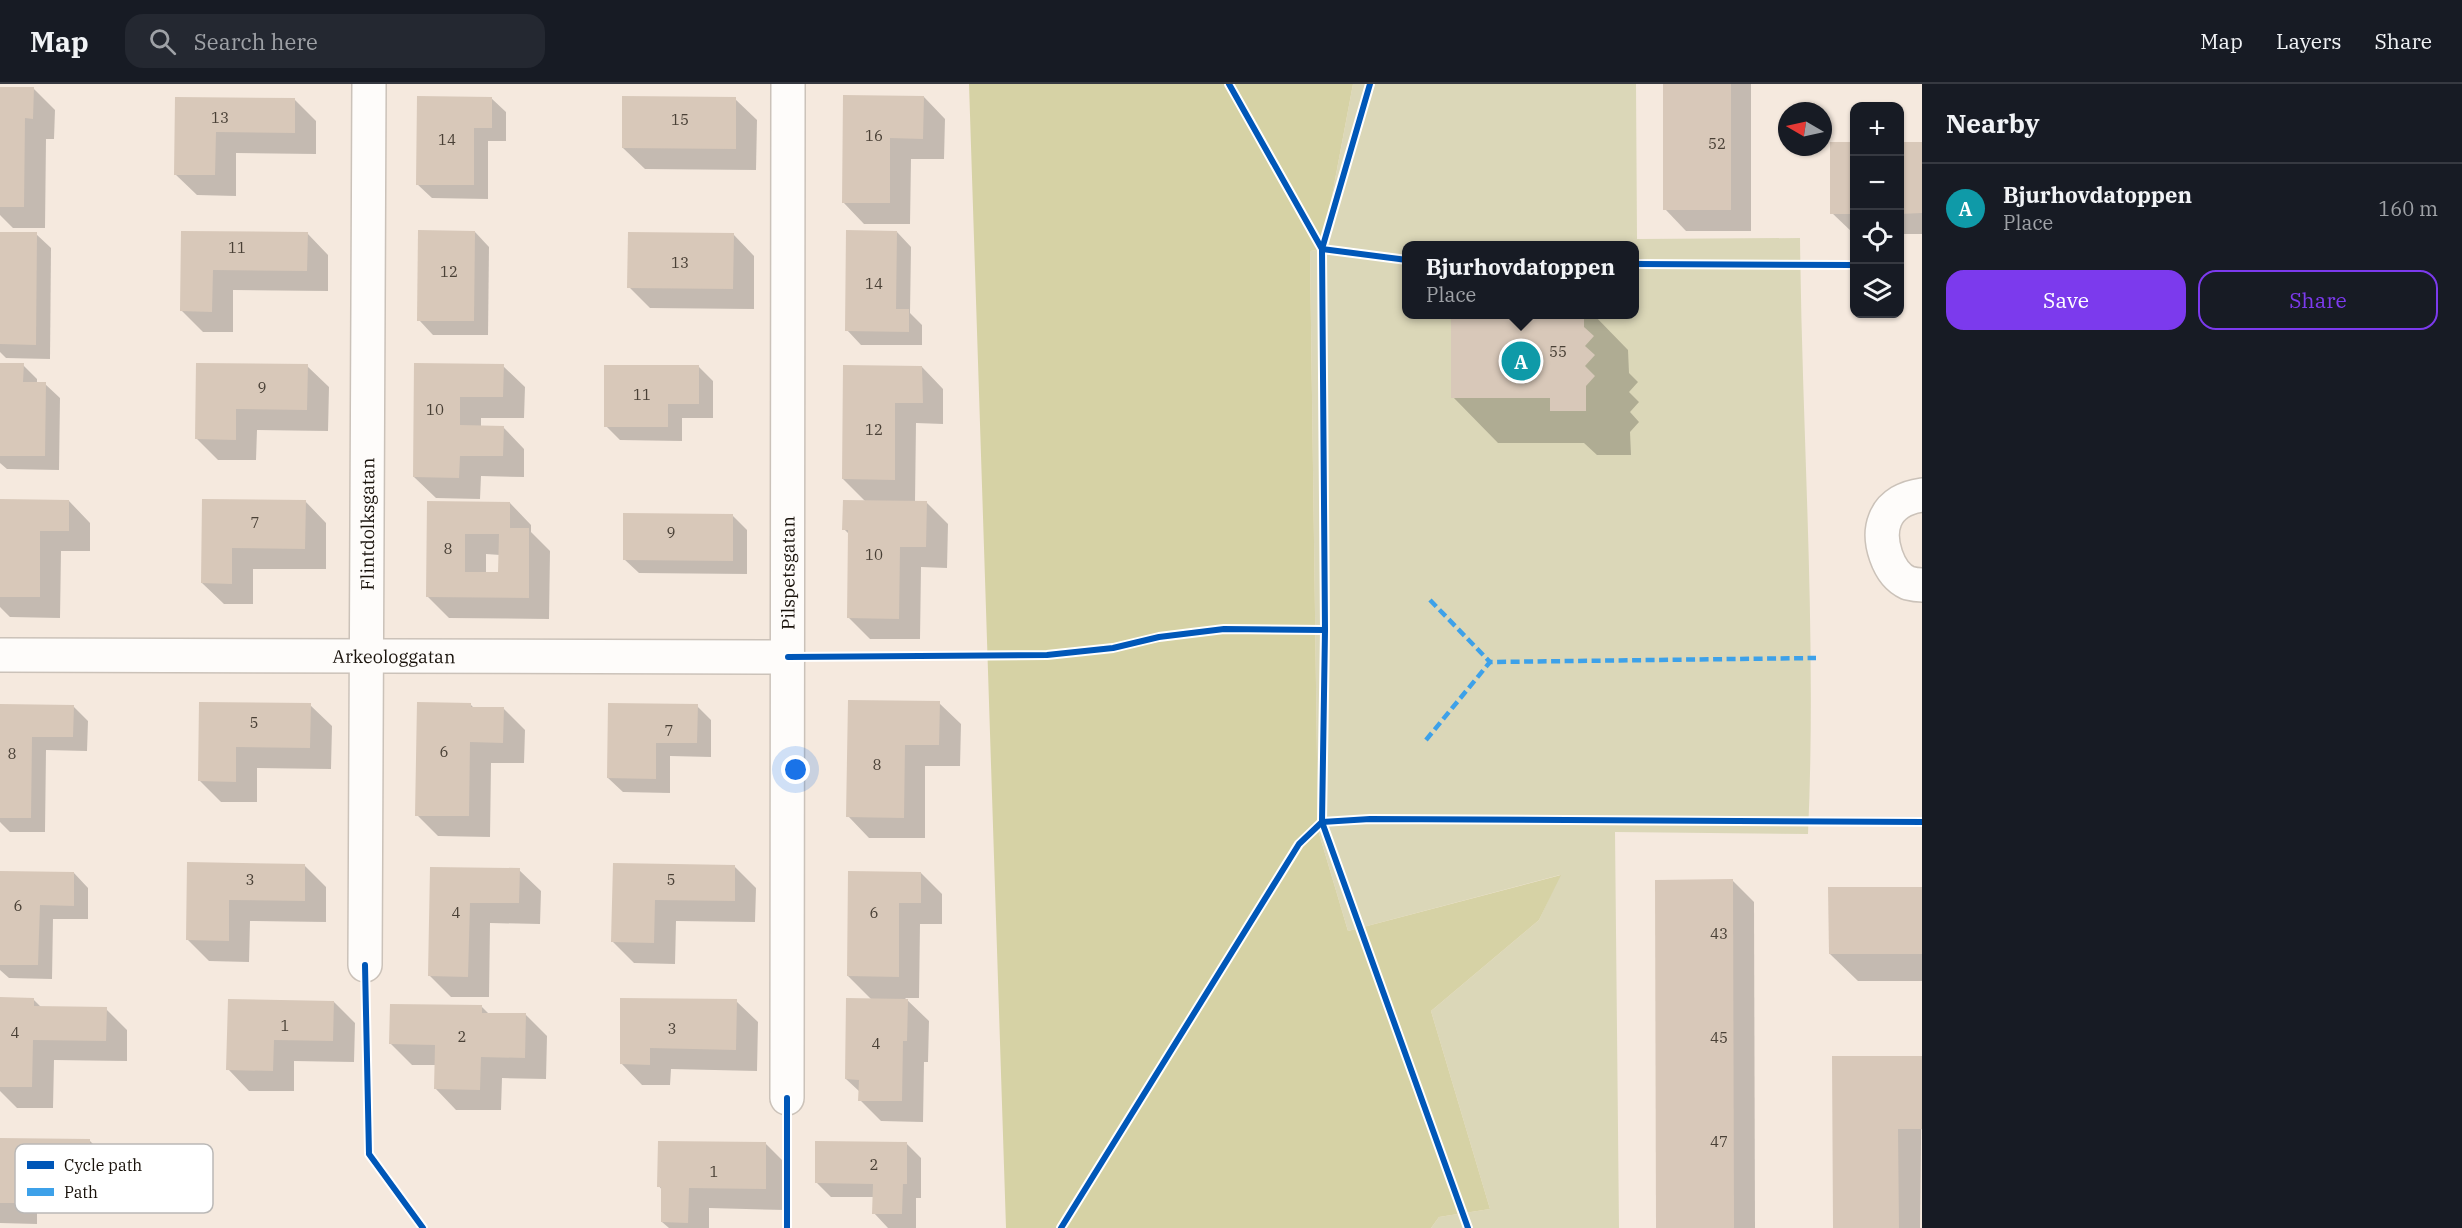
<!DOCTYPE html>
<html lang="en">
<head>
<meta charset="utf-8">
<style>
  body { margin:0; font-family:"IBM Plex Serif",serif; background:#242831; color:#f1f3f6 }
  .controls { position:absolute; right:18px; top:18px; display:grid; overflow:hidden; border-radius:12px; box-shadow:0 2px 4px #0004 }
  .controls button { width:54px; height:54px; display:grid; place-items:center; padding:0; border:0; border-bottom:2px solid #363941; background:#171b24; color:#f1f3f6; font:30px sans-serif }
  .compass { position:absolute; left:1778px; top:18px; width:54px; height:54px; border-radius:50%; background:#171b24; box-shadow:0 2px 4px #0004; rotate:279deg }
  .you { position:absolute; left:796px; top:686px; width:21px; height:21px; margin:-15px; border:4px solid #fff; border-radius:50%; background:#1a73e8; box-shadow:0 0 0 9px #1a73e833 }
  .badge { display:grid; place-items:center; width:39px; height:39px; border-radius:50%; background:#7c3aed; color:#fff; font-size:20px; font-weight:700 }
  .pin { position:absolute; translate:-50% -50%; border:3px solid #fff; box-shadow:0 2px 6px #0006 }
  .popup { position:absolute; left:1402px; top:157px; width:237px; height:78px; box-sizing:border-box; display:grid; place-content:center; border-radius:12px; background:#171b24; filter:drop-shadow(0 2px 4px #0005); font-size:20px; white-space:nowrap; color:#9ea1a6 }
  .popup b { font-size:22px; color:#f1f3f6 }
  .popup::after { content:''; position:absolute; left:50%; top:100%; margin-left:-12px; border:12px solid transparent; border-top-color:#171b24 }
  .list { margin:0; padding:0; list-style:none }
  h2 { display:flex; justify-content:space-between; align-items:center; height:78px; margin:0; padding:0 24px; font-size:26px }
  h2 small { font-size:20px; font-weight:400; color:#9ea1a6 }
  .list li { display:grid; grid-template-columns:39px 1fr auto; gap:18px; align-items:center; box-sizing:border-box; height:90px; padding:0 24px; border-top:2px solid #363941 }
  .list b { display:block; font-size:22px; white-space:nowrap }
  .list p { margin:0; font-size:20px; white-space:nowrap; color:#9ea1a6 }
  .list em { font-size:20px; font-style:normal; color:#9ea1a6 }
  .actions { display:flex; gap:12px; padding:18px 24px }
  .actions a { flex:1; padding:14px 0; border:2px solid #7c3aed; border-radius:18px; text-align:center; font-size:21px; color:#7c3aed }
  .actions .main { background:#7c3aed; color:#fff }
  .icon { flex:none; width:33px; height:33px; fill:none; stroke:currentColor; stroke-width:2; stroke-linecap:round; stroke-linejoin:round }
  .map { position:relative; flex:none; width:1922px; height:1144px; overflow:hidden }
  header { display:flex; align-items:center; gap:36px; box-sizing:border-box; height:84px; padding:0 30px; background:#171b24; border-bottom:2px solid #363941 }
  header strong { font-size:28px }
  nav { display:flex; gap:33px; margin-inline-start:auto; font-size:21px }
  .search { width:420px; height:54px; background:#242831; display:flex; align-items:center; gap:15px; box-sizing:border-box; padding:0 21px; border-radius:18px; color:#9ea1a6; font-size:22px }
  main { display:flex }
  aside { flex:1; background:#171b24 }
  .map>svg:first-child { display:block }
  .green { fill:#dbd7b8; fill-rule:evenodd }
  .forest { fill:#d6d2a5 }
  .shadow { fill:#0003; fill-rule:evenodd }
  .building { fill:#d8c8b9; fill-rule:evenodd }
  .lines { fill:none; stroke-linecap:round; stroke-linejoin:round }
  .street-casing { stroke:#cbc2b9; stroke-width:36 }
  .secondary-casing { stroke:#cbc2b9; stroke-width:36 }
  .street { stroke:#fefcfa; stroke-width:33 }
  .secondary { stroke:#fefcfa; stroke-width:33 }
  .quiet { stroke:#3da1e9; stroke-width:4.5; stroke-dasharray:9 4.5; stroke-linecap:butt }
  .cycleway-casing { stroke:#fff; stroke-width:10 }
  .cycleway { stroke:#0057b8; stroke-width:6 }
  .labels { text-anchor:middle; dominant-baseline:central; stroke-width:5; stroke-linejoin:round; paint-order:stroke }
  .number-label { font-size:15px; fill:#494036 }
  .street-label { font-size:18px; fill:#19120b; stroke:#fff }
  .key { fill:#fff; stroke:#bab8b6; stroke-width:1.5 }
  .key-label { font-size:16px; fill:#19120b }
</style>
</head>
<body>
<header>
<strong>Map</strong>
<div class="search"><svg class="icon" aria-label="search" viewBox="0 0 24 24"><circle cx="10" cy="10" r="6"/><path d="M15 15l6 6"/></svg>Search here</div>
<nav><a>Map</a><a>Layers</a><a>Share</a></nav>
</header>
<main>
<div class="map">
<svg width="1922" height="1144" viewBox="0 0 1922 1144">
  <rect width="100%" height="100%" fill="#f5e9de"/>
  <!-- green -->
  <path class="green" d="M1353,0H1636L1637,155L1800,154C1802,353 1817,551 1808,750L1615,748L1619,1144H1431L1439,1133L1490,1125L1431,927L1539,836L1560,791L1348,847L1318,746L1310,167L1322,165ZM1407,162H1635V230H1407Z"/>
  <!-- forest -->
  <path class="forest" d="M969,0H1353L1322,165L1310,167L1318,746L1348,847L1561,791L1539,836L1431,927L1490,1125L1439,1133L1431,1144H1006Z"/>
  <!-- shadow -->
  <g class="shadow">
    <path d="M1665,0H1751V147H1686L1665,125Z"/>
    <path d="M0,4H33L55,26L54,55H46L45,144H13L0,131Z"/>
    <path d="M844,13H924L945,35L944,75H911L910,140H864L843,118Z"/>
    <path d="M176,14L295,16L316,37V70L236,69V112L197,111L175,90Z"/>
    <path d="M491,14L506,28V57H488V115L432,114L417,100Z"/>
    <path d="M735,15L757,36L756,86L645,85L623,64Z"/>
    <path d="M1832,60H1854V150L1832,129Z"/>
    <rect x="1900" y="60" width="22" height="90"/>
    <path d="M182,148L307,149L328,171V207L233,206V248H203L182,227Z"/>
    <path d="M475,148L489,163L488,251H433L419,236Z"/>
    <path d="M897,148L911,163L910,229L922,241V261H861L847,246Z"/>
    <path d="M0,149L36,150L51,164L50,275L6,274L0,268Z"/>
    <path d="M733,150L754,172V225L650,224L629,203Z"/>
    <path d="M1452,230H1593L1628,266L1629,289L1638,298L1629,308L1639,318L1630,328L1639,338L1630,348L1631,371H1597L1584,359H1498L1453,313Z"/>
    <path d="M0,280L23,281L37,295V300H45L60,314L59,386L7,385L0,379Z"/>
    <path d="M197,281L307,282L329,303L328,347L257,346L256,376H218L197,355Z"/>
    <path d="M416,281L503,282L525,303L524,334H481V343H503L524,365V393L481,392L480,415L436,414L414,393Z"/>
    <path d="M699,283L713,297V334H682V357L620,356L606,342Z"/>
    <path d="M844,283H922L943,305V340L916,339L915,418H926L948,440L947,484L921,483L920,555H870L848,533L849,450L844,445L866,418L843,395Z"/>
    <path d="M203,416L305,417L326,439V485H253V520H224L202,499Z"/>
    <path d="M0,417H69L90,439V467H61L60,534L10,533L0,523Z"/>
    <path d="M428,419H510L531,441V448L550,467L549,535L449,534L427,512ZM486,470L500,471L499,489H486Z"/>
    <path d="M733,432L747,446V490L639,489L624,475Z"/>
    <path d="M849,618L939,619L961,640L960,682H925V754H869L848,732Z"/>
    <path d="M200,619L310,621L332,642L331,685L257,684V718H221L199,696Z"/>
    <path d="M471,621L474,624L504,625L525,646L524,679H491L490,753L438,752L417,731Z"/>
    <path d="M0,622L74,623L88,637L87,667L46,666L45,748H10L0,738Z"/>
    <path d="M697,622L711,636V673L670,672V709L623,708L608,694Z"/>
    <path d="M189,780L305,782L326,803V838L250,837L249,878L209,877L188,856Z"/>
    <path d="M614,781L734,782L756,804L755,838L676,837L675,880L634,879L613,858Z"/>
    <path d="M431,784L519,786L541,807L540,840L490,839L489,913H451L429,891Z"/>
    <path d="M0,788L74,789L88,804V835H53L52,895L9,894L0,886Z"/>
    <path d="M849,788L921,789L942,810V840H920L919,914H905L929,937L928,978H924L923,1038L881,1037L860,1016V1008L846,995L872,916L848,892Z"/>
    <path d="M1733,797L1754,818L1755,1144H1657Z"/>
    <path d="M1922,804V897H1858L1830,870Z"/>
    <path d="M0,915H33L42,924L106,925L127,946V977L54,976L53,1024H17L0,1007Z"/>
    <path d="M736,917L758,938L757,987L671,985L670,1001H642L621,979Z"/>
    <path d="M334,918L355,939L354,978L294,977V1007H249L228,985Z"/>
    <path d="M481,922L489,930L526,931L547,952L546,995L502,994L501,1026H456L435,1004L436,981H412L391,960Z"/>
    <path d="M1922,973L1920,1144H1834Z"/>
    <path d="M0,1055L90,1057L111,1078V1123L37,1121V1140L0,1139Z"/>
    <path d="M906,1059L921,1074V1114H916V1144H888L874,1129V1113H831L817,1099Z"/>
    <path d="M766,1060L787,1081L786,1126L709,1124V1144H669L662,1138V1106L659,1102Z"/>
  </g>
  <!-- building -->
  <g class="building">
    <rect x="1663" y="0" width="68" height="126"/>
    <path d="M0,3H34L33,35L25,34L24,123H0Z"/>
    <path d="M843,11L924,12L923,55L890,54V119H842Z"/>
    <path d="M417,12L492,13V44H474V101H416Z"/>
    <path d="M622,12L736,13V65L622,64Z"/>
    <path d="M175,13L295,14V49L216,48L215,91H174Z"/>
    <rect x="1830" y="58" width="24" height="72"/>
    <path d="M1900,58H1922V129L1900,130Z"/>
    <path d="M418,146L475,147L474,237H417Z"/>
    <path d="M846,146L897,147L896,225H909V248L845,247Z"/>
    <path d="M181,147L308,148L307,187L213,186L212,228L180,227Z"/>
    <path d="M0,148H37L36,261L0,260Z"/>
    <path d="M628,148L734,149L733,205L627,204Z"/>
    <path d="M1451,230H1584V243L1594,252L1585,262L1595,271L1585,282L1595,292L1586,302V327H1550V314H1451Z"/>
    <path d="M0,279H24L23,298H46L45,372H0Z"/>
    <path d="M196,279L308,280L307,326L236,325V356L195,355Z"/>
    <path d="M414,279L504,280L503,313H460V341L504,342L503,372H460L459,394L413,393Z"/>
    <path d="M604,281H699V320H668V343H604Z"/>
    <path d="M843,281L922,282L923,319H895V396L842,395Z"/>
    <path d="M0,415L69,416V447H40V513H0Z"/>
    <path d="M202,415L306,416L305,465L232,464V500L201,499Z"/>
    <path d="M843,416L927,417L926,463H900L899,535L847,534L848,446H842Z"/>
    <path d="M427,417L510,418V444H529V514L426,513ZM465,450H499L498,488H465Z"/>
    <path d="M623,429L733,430V477L623,476Z"/>
    <path d="M848,616L940,617L939,661H905L904,734L846,733Z"/>
    <path d="M199,618L311,619L310,664L236,663V698L198,697Z"/>
    <path d="M417,618L471,619V623H504L503,659L470,658L469,732H415Z"/>
    <path d="M608,619L698,620L697,659H656V695L607,694Z"/>
    <path d="M0,620L74,621L73,653H32L31,734H0Z"/>
    <path d="M187,778L305,780V817L229,816V857L186,856Z"/>
    <path d="M613,779L735,781V817L655,816L654,859L611,858Z"/>
    <path d="M430,783L520,784L519,819H470L468,893L428,892Z"/>
    <path d="M0,787L74,788V822L40,821L38,881H0Z"/>
    <path d="M848,787L921,788V819H899V893L847,892Z"/>
    <path d="M1733,795L1734,1144H1656L1655,796Z"/>
    <path d="M1828,803H1922V870H1829Z"/>
    <path d="M0,913L34,914V922L107,923L106,957L33,956L32,1003H0Z"/>
    <path d="M620,914L737,915L736,966L650,964V981L620,980Z"/>
    <path d="M846,914L908,915L907,957H903L902,1017H858L859,996L845,995Z"/>
    <path d="M228,915L334,917L333,957L274,956L273,987L226,986Z"/>
    <path d="M390,920L482,921V929H526L525,974L481,973L480,1006L434,1005L435,961L389,960Z"/>
    <path d="M1832,972H1922V1045H1898L1899,1144H1833Z"/>
    <path d="M0,1054L90,1055V1102L16,1101V1119H0Z"/>
    <path d="M658,1057L766,1058V1105L689,1104L688,1139L661,1138V1103H657Z"/>
    <path d="M815,1057L907,1058V1100H903L902,1130H872L873,1100L815,1099Z"/>
  </g>
  <g class="lines">
    <defs>
      <g id="street">
        <path d="M1922,411C1907,413 1891,420 1885,436C1877,456 1888,490 1908,499C1912,500 1918,501 1922,501"/>
        <path id="s1" d="M365,881L369,0"/>
        <path id="s2" d="M787,1014L788,0"/>
      </g>
      <g id="secondary">
        <path id="s3" d="M0,571L788,573"/>
      </g>
    </defs>
    <!-- street casing -->
    <use href="#street" class="street-casing"/>
    <!-- secondary casing -->
    <use href="#secondary" class="secondary-casing"/>
    <!-- street -->
    <use href="#street" class="street"/>
    <!-- secondary -->
    <use href="#secondary" class="secondary"/>
    <!-- quiet -->
    <g class="quiet">
      <path d="M1430,516L1490,578"/>
      <path d="M1426,656L1490,578L1816,574"/>
    </g>
    <defs>
      <g id="cycleway">
        <path d="M1229,0L1322,165"/>
        <path d="M1370,0L1322,165L1325,546L1322,738L1468,1144"/>
        <path d="M1322,165L1407,176"/>
        <path d="M1635,180L1854,181"/>
        <path d="M788,573L1047,571L1113,564L1159,553L1224,545L1325,546"/>
        <path d="M365,881L369,1070L423,1144"/>
        <path d="M787,1014V1144"/>
        <path d="M1061,1144L1299,760L1322,738L1370,735L1922,738"/>
      </g>
    </defs>
    <!-- cycleway casing -->
    <use href="#cycleway" class="cycleway-casing"/>
    <!-- cycleway -->
    <use href="#cycleway" class="cycleway"/>
  </g>
  <g class="labels">
    <!-- number labels -->
    <g class="number-label">
      <text x="220" y="33">13</text>
      <text x="680" y="35">15</text>
      <text x="874" y="51">16</text>
      <text x="447" y="55">14</text>
      <text x="1717" y="59">52</text>
      <text x="237" y="163">11</text>
      <text x="680" y="178">13</text>
      <text x="449" y="187">12</text>
      <text x="874" y="199">14</text>
      <text x="1558" y="267">55</text>
      <text x="262" y="303">9</text>
      <text x="642" y="310">11</text>
      <text x="435" y="325">10</text>
      <text x="874" y="345">12</text>
      <text x="255" y="438">7</text>
      <text x="671" y="448">9</text>
      <text x="448" y="464">8</text>
      <text x="874" y="470">10</text>
      <text x="254" y="638">5</text>
      <text x="669" y="646">7</text>
      <text x="444" y="667">6</text>
      <text x="12" y="669">8</text>
      <text x="877" y="680">8</text>
      <text x="250" y="795">3</text>
      <text x="671" y="795">5</text>
      <text x="18" y="821">6</text>
      <text x="456" y="828">4</text>
      <text x="874" y="828">6</text>
      <text x="1719" y="849">43</text>
      <text x="285" y="941">1</text>
      <text x="672" y="944">3</text>
      <text x="15" y="948">4</text>
      <text x="462" y="952">2</text>
      <text x="1719" y="953">45</text>
      <text x="876" y="959">4</text>
      <text x="1719" y="1057">47</text>
      <text x="874" y="1080">2</text>
      <text x="714" y="1087">1</text>
    </g>
    <!-- street labels -->
    <g class="street-label">
      <text stroke="none"><textPath href="#s1" startOffset="441">Flintdolksgatan</textPath></text>
      <text stroke="none"><textPath href="#s2" startOffset="525">Pilspetsgatan</textPath></text>
      <text stroke="none"><textPath href="#s3" startOffset="394">Arkeologgatan</textPath></text>
    </g>
  </g>
  <!-- legend -->
  <rect x="15" y="1060" width="198" height="69" rx="9" class="key"/>
  <rect x="27" y="1077" width="27" height="8" fill="#0057b8"/>
  <rect x="27" y="1104" width="27" height="8" fill="#3da1e9"/>
  <g class="key-label">
    <text x="64" y="1087">Cycle path</text>
    <text x="64" y="1114">Path</text>
  </g>
</svg>
<div class="controls">
<button>+</button>
<button>−</button>
<button><svg class="icon" aria-label="locate" viewBox="0 0 24 24"><circle cx="12" cy="12" r="6"/><path d="M12 2v4M12 18v4M2 12h4M18 12h4"/></svg></button>
<button><svg class="icon" aria-label="layers" viewBox="0 0 24 24"><path d="M12 4l9 5-9 5-9-5zM3 14l9 5 9-5"/></svg></button>
</div>
<svg class="compass" viewBox="-18 -18 36 36"><path d="M0-13l5 13h-10z" fill="#e53935"/><path d="M0 13l5-13h-10z" fill="#9ea1a6"/></svg>
<div class="you"></div>
<div class="pin badge" style="left:1521px;top:277px;background:#0f9aa8">A</div>
<div class="popup"><b>Bjurhovdatoppen</b>Place</div>
</div>
<aside>
<h2>Nearby<small></small></h2>
<ul class="list">
<li><span class="badge" style="background:#0f9aa8">A</span><div><b>Bjurhovdatoppen</b><p>Place</p></div><em>160 m</em></li>
</ul>
<div class="actions"><a class="main">Save</a><a>Share</a></div>
</aside>
</main>
</body>
</html>
